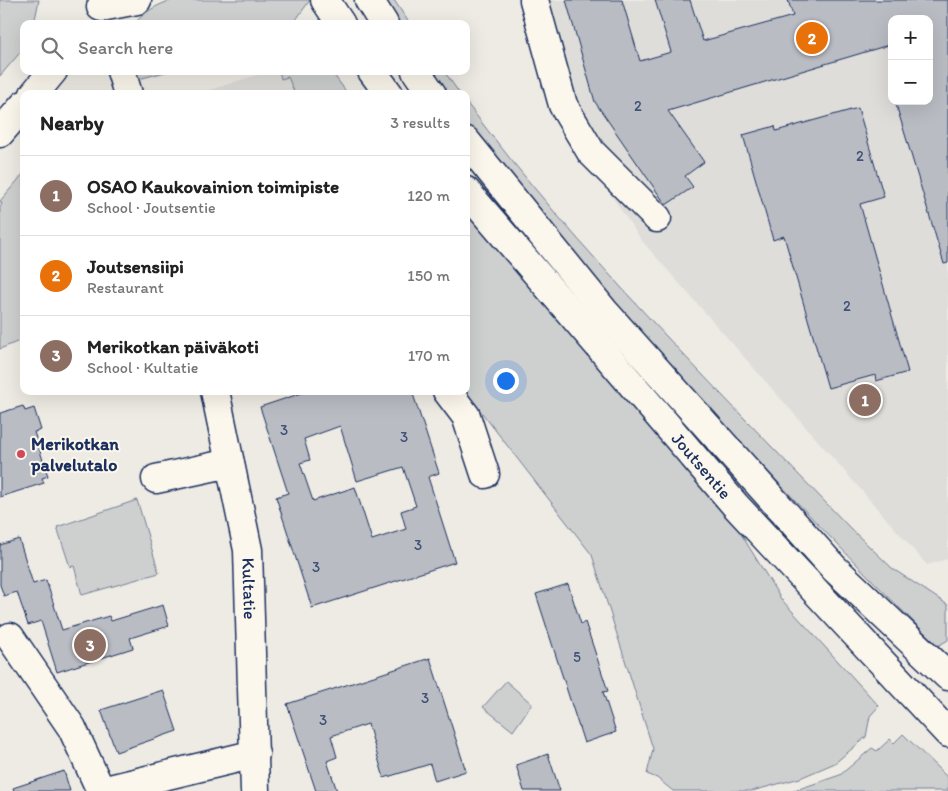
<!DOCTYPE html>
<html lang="en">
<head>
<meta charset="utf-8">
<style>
  body { margin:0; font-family:Itim,sans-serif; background:#f6f6f6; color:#222 }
  .controls { position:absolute; right:15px; top:15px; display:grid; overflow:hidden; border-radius:10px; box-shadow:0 5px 20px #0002 }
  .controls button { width:45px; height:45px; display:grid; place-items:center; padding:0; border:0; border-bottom:1px solid #e0e0e0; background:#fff; color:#222; font:25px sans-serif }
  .you { position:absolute; left:505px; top:380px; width:18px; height:18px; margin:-12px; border:4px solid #fff; border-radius:50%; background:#1a73e8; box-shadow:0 0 0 8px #1a73e833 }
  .badge { display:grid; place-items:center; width:32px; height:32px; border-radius:50%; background:#d1495b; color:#fff; font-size:16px; font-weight:700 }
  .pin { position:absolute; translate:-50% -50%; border:2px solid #fff; box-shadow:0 1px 5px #0006 }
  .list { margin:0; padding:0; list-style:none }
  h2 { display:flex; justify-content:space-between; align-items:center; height:65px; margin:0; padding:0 20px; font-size:21px }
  h2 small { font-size:16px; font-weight:400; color:#767676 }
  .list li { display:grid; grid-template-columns:32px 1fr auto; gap:15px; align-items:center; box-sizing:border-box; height:80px; padding:0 20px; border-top:1px solid #e0e0e0 }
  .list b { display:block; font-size:19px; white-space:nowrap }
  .list p { margin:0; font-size:16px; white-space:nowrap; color:#767676 }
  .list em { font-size:16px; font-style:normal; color:#767676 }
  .icon { flex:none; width:28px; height:28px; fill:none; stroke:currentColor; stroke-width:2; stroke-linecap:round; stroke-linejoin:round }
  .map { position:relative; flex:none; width:948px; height:791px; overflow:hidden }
  .search { position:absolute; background:#fff; box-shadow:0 5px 20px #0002; left:20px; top:20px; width:450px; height:55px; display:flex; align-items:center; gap:12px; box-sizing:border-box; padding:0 18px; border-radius:10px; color:#767676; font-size:19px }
  .panel { position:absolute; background:#fff; box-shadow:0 5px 20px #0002; left:20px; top:90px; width:450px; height:305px; border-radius:10px }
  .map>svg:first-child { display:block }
  .built { fill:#deddda; fill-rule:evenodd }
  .green { fill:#cecfcf; stroke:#747f96 }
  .building { fill:#b9bcc3; stroke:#1b2f5e; fill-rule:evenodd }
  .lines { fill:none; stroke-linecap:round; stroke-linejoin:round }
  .minor-casing { stroke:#1b2f5e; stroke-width:31 }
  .major-casing { stroke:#1b2f5e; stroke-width:31 }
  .minor { stroke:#fbf7ec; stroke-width:28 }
  .major { stroke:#fbf7ec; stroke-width:28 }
  .poi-dot { fill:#d1495b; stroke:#fbf7ec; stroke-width:2 }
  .labels { text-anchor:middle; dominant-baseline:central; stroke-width:4; stroke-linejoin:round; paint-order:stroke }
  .number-label { font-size:15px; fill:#425277 }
  .poi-label { font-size:18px; font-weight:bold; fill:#1b2f5e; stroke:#fbf7ec; text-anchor:start }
  .street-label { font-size:18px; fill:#1b2f5e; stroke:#fbf7ec }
</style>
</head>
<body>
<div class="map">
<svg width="948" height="791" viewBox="0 0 948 791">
  <rect width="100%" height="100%" fill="#eeebe4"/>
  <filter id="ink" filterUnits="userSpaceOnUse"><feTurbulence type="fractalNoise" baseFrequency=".02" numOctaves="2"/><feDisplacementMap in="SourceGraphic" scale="10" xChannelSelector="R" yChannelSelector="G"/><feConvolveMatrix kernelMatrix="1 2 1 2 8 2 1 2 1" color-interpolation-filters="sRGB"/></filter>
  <g filter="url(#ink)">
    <!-- built -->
    <g class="built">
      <path d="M520,0H948V559L927,565L642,241L553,110ZM892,19H929V101H892Z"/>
      <path d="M269,71H279L281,79L288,77L295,94H197Z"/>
    </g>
    <!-- green -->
    <g class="green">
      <path d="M0,0H39L34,24H24V48L0,76Z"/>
      <path d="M173,0H310L293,24H134C144,12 158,4 173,0Z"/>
      <path d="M383,0H394L410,24H400Z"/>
      <path d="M132,71H169L135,80Z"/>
      <path d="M279,71H331L348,94H295L288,77L281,79Z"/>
      <path d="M434,71H444L460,94H448Z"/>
      <path d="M466,102C581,255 718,390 850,528L893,569L948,605V640L938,646C771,482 616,307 466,127Z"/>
      <path d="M24,173V339L0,349V207L2,204L0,201Z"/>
      <path d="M466,213L730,516L781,599L879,706L870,716L866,737L835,763L800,778L752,791H673L657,778L647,774L653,749L592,555L465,391Z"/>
      <path d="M137,500L159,573L82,595L74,566L70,567L57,527Z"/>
      <path d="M506,681L532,704L513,731L483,707Z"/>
      <path d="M903,734L948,778V791H793L840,775L872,748L877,751L890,739L894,743Z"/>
    </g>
    <!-- building -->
    <g class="building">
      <path d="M566,0H622L640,61L671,52L655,0H690L703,41L793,16L788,0H948V263L944,264L895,101H929V19H892V44L668,111L704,162L685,176L693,187L666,205L595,102Z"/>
      <path d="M858,108L884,197L860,204L908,372L876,381L875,375L828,388L784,236L773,240L743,135L775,126L776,131Z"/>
      <path d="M308,391H412L439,473L428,477L455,562L312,608L276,497L288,493L260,407ZM340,426L357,481L403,467L416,506L401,511L406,529L372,540L355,487L313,501L300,463L310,460L304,439Z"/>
      <path d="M23,406L25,411L34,408L41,430L34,432L48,476L42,478L44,483L0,497V413Z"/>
      <path d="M19,539L33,584L46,580L62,630L109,616L111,621L163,605L169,626L130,638L133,648L57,672L41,621L28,625L17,592L4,596L0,585V545Z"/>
      <path d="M568,584L581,624L585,622L608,691L603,692L616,732L584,743L536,594Z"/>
      <path d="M430,658L466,771L435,781L430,764L384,778L368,724L331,736L337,757L327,761L337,791H316L287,704Z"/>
      <path d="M163,690L177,731L116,752L101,710Z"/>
      <path d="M548,754L560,791H524L516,765Z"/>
      <path d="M64,771L70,791H14L13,788Z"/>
    </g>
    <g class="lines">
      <defs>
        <g id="minor">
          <path d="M534,0L563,105L591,152L657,218"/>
          <path d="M101,7L137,0"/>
          <path d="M121,71L128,94"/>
          <path d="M34,94L53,71"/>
          <path d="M0,133L24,105"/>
          <path id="s1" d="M215,391L248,550L255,791"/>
          <path d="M447,391L466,416L485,474"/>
          <path d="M156,479L230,463"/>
          <path d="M10,637L72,728L101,791L255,754"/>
        </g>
        <g id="major">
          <path d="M325,0L341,24"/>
          <path d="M369,0L384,24"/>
          <path d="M372,71L389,94"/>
          <path d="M416,71L432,94"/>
          <path d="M466,141L604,311L834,568L948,676"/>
          <path id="s2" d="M466,191L736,506L948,733"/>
        </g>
      </defs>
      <!-- minor casing -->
      <use href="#minor" class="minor-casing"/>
      <!-- major casing -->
      <use href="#major" class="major-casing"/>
      <!-- minor -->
      <use href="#minor" class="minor"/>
      <!-- major -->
      <use href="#major" class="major"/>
    </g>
  </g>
  <!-- markers -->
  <circle class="poi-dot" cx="21" cy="454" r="5"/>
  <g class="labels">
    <!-- number labels -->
    <g class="number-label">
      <text x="638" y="106">2</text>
      <text x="860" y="156">2</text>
      <text x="847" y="306">2</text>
      <text x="284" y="430">3</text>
      <text x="404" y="437">3</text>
      <text x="418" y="545">3</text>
      <text x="316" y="567">3</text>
      <text x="577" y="657">5</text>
      <text x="425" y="698">3</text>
      <text x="323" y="720">3</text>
    </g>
    <!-- poi labels -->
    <g class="poi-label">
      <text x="31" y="444">Merikotkan<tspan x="31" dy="21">palvelutalo</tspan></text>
    </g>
    <!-- street labels -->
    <g class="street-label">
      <text stroke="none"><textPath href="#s2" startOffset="362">Joutsentie</textPath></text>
      <text stroke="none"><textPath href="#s1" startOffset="201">Kultatie</textPath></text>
    </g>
  </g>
</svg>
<div class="controls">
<button>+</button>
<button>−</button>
</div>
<div class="you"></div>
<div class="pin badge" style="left:865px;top:400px;background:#8d6e63">1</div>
<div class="pin badge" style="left:812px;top:38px;background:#e8710a">2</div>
<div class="pin badge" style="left:90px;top:645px;background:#8d6e63">3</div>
<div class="search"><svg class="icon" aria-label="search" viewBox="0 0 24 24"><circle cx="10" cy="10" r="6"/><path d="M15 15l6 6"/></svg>Search here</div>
<section class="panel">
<h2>Nearby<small>3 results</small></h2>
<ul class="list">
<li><span class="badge" style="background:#8d6e63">1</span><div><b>OSAO Kaukovainion toimipiste</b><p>School · Joutsentie</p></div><em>120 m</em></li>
<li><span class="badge" style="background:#e8710a">2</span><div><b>Joutsensiipi</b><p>Restaurant</p></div><em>150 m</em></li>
<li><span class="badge" style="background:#8d6e63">3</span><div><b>Merikotkan päiväkoti</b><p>School · Kultatie</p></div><em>170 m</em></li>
</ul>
</section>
</div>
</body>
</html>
